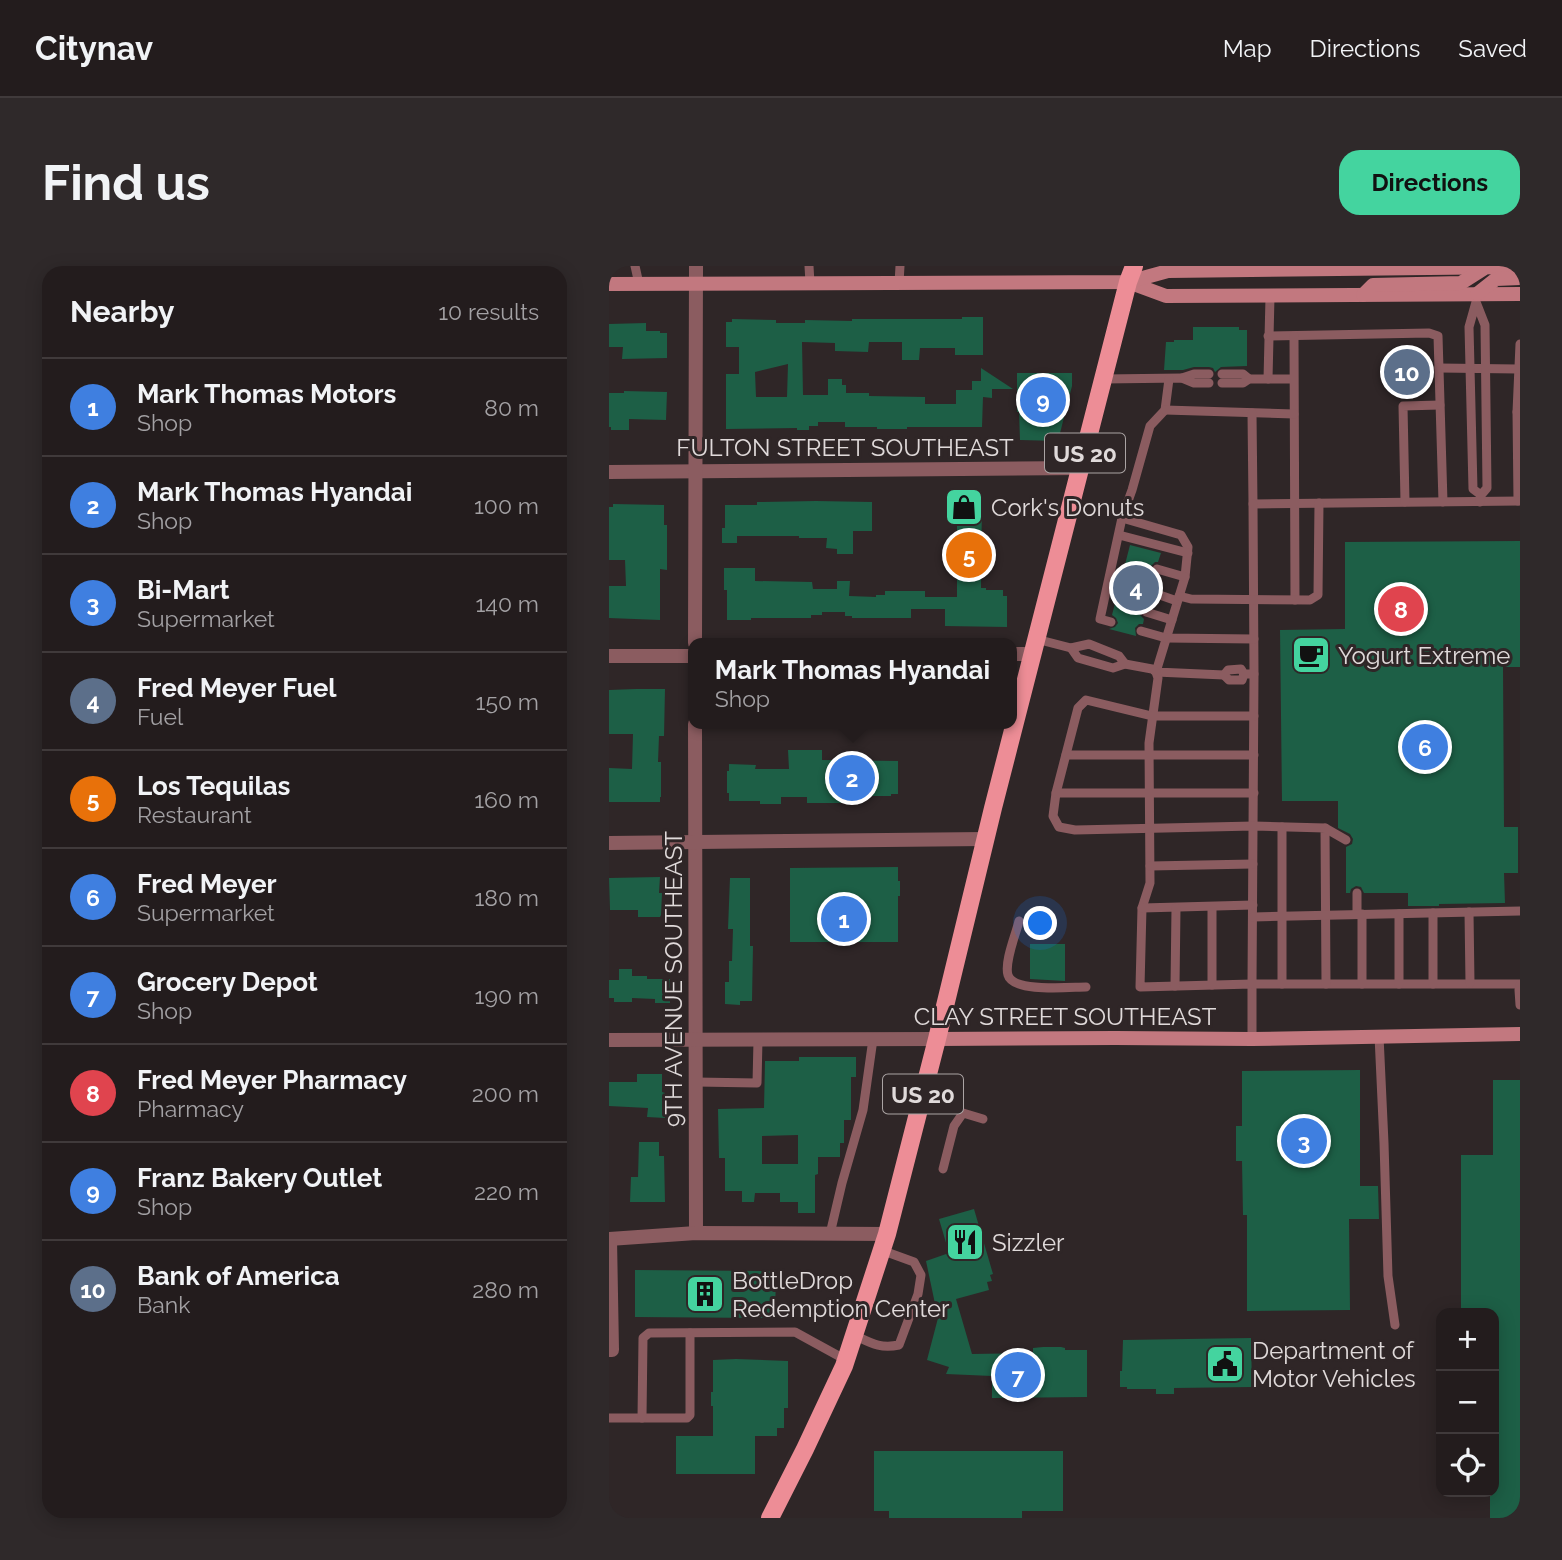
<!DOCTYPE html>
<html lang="en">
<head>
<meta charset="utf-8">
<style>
  body { margin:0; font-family:Raleway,sans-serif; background:#2f292a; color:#f1f3f6 }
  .controls { position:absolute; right:21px; bottom:21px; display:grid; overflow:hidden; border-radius:14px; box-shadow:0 4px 18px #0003 }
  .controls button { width:63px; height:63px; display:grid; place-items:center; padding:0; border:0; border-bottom:2px solid #403a3b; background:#231c1d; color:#f1f3f6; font:35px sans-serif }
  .you { position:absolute; left:432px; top:658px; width:24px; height:24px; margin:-18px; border:5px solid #fff; border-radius:50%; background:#1a73e8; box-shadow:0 0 0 10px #1a73e833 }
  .badge { display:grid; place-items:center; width:46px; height:46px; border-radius:50%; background:#44d49f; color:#fff; font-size:23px; font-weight:700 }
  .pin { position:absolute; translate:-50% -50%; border:4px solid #fff; box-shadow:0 2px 7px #0006 }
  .popup { position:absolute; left:79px; top:372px; width:329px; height:91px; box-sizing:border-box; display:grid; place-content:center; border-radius:14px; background:#231c1d; filter:drop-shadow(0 2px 5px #0005); font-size:23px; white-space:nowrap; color:#a3a1a4 }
  .popup b { font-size:26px; color:#f1f3f6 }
  .popup::after { content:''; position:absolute; left:50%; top:100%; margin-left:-14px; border:14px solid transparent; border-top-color:#231c1d }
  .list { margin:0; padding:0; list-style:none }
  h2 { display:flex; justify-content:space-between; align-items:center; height:91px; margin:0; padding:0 28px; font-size:30px }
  h2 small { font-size:23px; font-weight:400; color:#a3a1a4 }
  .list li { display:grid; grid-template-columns:46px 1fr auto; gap:21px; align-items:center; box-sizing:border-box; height:98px; padding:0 28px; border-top:2px solid #403a3b }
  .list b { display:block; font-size:26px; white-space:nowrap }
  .list p { margin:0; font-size:23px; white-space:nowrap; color:#a3a1a4 }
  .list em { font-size:23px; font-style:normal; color:#a3a1a4 }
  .icon { flex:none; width:38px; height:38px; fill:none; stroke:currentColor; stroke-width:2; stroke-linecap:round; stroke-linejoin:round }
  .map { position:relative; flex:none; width:911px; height:1252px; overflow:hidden; border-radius:21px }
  header { display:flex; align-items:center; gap:42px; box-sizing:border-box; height:98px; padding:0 35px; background:#231c1d; border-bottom:2px solid #403a3b }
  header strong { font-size:33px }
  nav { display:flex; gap:38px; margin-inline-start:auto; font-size:24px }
  .intro { display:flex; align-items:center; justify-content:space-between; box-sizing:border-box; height:168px; padding:0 42px }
  h1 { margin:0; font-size:49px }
  .button { padding:18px 32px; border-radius:21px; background:#44d49f; color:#111; font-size:24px; font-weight:700 }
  main { display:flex; gap:42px; padding:0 42px }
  aside { flex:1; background:#231c1d; border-radius:21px; box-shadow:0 4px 18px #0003 }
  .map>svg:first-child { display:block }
  .building { fill:#1d5f46; fill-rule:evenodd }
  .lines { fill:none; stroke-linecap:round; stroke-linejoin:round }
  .lane { stroke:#8b5c60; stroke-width:9 }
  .street { stroke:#8b5c60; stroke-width:14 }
  .secondary { stroke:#c2787f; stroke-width:14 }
  .primary { stroke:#ed8d96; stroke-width:18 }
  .labels { text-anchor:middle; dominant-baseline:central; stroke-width:6; stroke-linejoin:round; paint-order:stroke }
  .shield { fill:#2f2627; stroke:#aba4a4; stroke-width:2 }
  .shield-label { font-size:23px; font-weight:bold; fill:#e0dada }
  .street-label { font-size:24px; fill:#e0dada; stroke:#2f2627 }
  .poi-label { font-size:24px; fill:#e0dada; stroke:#2f2627; text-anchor:start }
</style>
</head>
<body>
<header>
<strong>Citynav</strong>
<nav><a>Map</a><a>Directions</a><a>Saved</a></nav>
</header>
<div class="intro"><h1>Find us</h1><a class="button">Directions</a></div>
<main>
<aside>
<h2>Nearby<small>10 results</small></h2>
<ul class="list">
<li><span class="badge" style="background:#3f7fe0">1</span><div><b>Mark Thomas Motors</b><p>Shop</p></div><em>80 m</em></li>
<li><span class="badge" style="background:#3f7fe0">2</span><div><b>Mark Thomas Hyandai</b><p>Shop</p></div><em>100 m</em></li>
<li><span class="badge" style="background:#3f7fe0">3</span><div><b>Bi-Mart</b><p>Supermarket</p></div><em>140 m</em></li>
<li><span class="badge" style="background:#5c6f8a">4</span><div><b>Fred Meyer Fuel</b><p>Fuel</p></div><em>150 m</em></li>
<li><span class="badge" style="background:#e8710a">5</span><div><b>Los Tequilas</b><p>Restaurant</p></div><em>160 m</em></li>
<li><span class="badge" style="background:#3f7fe0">6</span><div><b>Fred Meyer</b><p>Supermarket</p></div><em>180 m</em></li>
<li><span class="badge" style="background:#3f7fe0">7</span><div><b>Grocery Depot</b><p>Shop</p></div><em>190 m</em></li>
<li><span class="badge" style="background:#e0444e">8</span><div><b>Fred Meyer Pharmacy</b><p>Pharmacy</p></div><em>200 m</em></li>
<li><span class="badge" style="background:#3f7fe0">9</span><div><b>Franz Bakery Outlet</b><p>Shop</p></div><em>220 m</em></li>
<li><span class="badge" style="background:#5c6f8a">10</span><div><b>Bank of America</b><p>Bank</p></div><em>280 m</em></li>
</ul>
</aside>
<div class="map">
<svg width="911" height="1252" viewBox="0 0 911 1252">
  <rect width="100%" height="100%" fill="#2f2627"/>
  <!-- building -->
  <g class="building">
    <path d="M353,51H374V89H346V82H311L310,94H293V76H260L259,86L226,85V77L193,76L194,129H219V113H233V119H237V127H260V130L316,131V138H347V124H363V115H372V102L404,123H383V132L374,131L373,161H298V163H268V161H236V156H209V160H200V164H188V162L117,163V108H130V81H117V56H123V53L167,54V57H196V54L243,55V53H353ZM179,98L178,131H147L146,106Z"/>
    <path d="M37,57V65H51V67H58V92L13,93L14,81H0V58Z"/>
    <path d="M584,61H630V64H638V100L612,101L606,106L604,102L600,101H585L574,104H555L557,76H565V74H584Z"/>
    <path d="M783,90H814V121L782,120Z"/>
    <path d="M408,107H463V120L449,175L411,174L410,146H408Z"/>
    <path d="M15,125L58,126L57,154L20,153V164H2V161H0V127H15Z"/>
    <path d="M336,230H373L372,322H377V324H394V330H398V361L336,360V343H302V352H243V350H236V346H213V349H202V352H142V354H118V324H115V302H146V315L203,316L204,323H228V315H241L240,330L267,331V329H276V325H316V331H348V252H336Z"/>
    <path d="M207,235L263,236V265H244V288H228V283L217,282L218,272H190V270H128V277H113V262H116V239H148V236Z"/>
    <path d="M4,238L55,239V259H58V304L51,303V354L0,352V320H17L16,294H0V241H4Z"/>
    <path d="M911,275V401H894L895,561H909V607H895L896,637L830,638V640H799V627H755L752,621L747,620L742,623L741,627H737V581L743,578L744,573L741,568L729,562V535H673L671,364L736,363V276Z"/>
    <path d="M521,279L552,287L549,296H546L542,300L541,305L546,310L543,319L538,320L535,324L536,330L540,334L539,339H535L531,343L530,348L535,353L534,358H530L526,362L527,370L500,363L506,361L509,357L507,352L503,349Z"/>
    <path d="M27,423H56L55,470H50L49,496H52V531H51V536H0V502L23,503L24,468H0V424Z"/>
    <path d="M179,484H213V494L289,495V528H282V530H250V537H198V531H172V538H151V535H120V527H118V505H120V498L147,499L146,503H180Z"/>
    <path d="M289,601V615H291V630H289V676H181V602Z"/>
    <path d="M51,611L50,627H53L52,649L51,651H29V644H1L0,612Z"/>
    <path d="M121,612H141V680H144L143,735H131V739L116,738V716H120V695H123L124,663H119Z"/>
    <path d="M421,678H456V715L421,713Z"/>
    <path d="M10,703H23V710H38V713H61V737H46V733L23,732V736H5V732H0V714H10Z"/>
    <path d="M190,791H247V811H242V854H235V877H231V891H209V908L206,909V947H189V936H171V927H146L145,936H133V925H116V892H110L109,843L155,842L156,795H190ZM189,869V898H153V870Z"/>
    <path d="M751,804V920H769L770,953H740L741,1044L638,1045V949H634L633,895H627V860H633V805Z"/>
    <path d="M28,808H53V826L56,827V852L38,851L39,842L0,840V816H28Z"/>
    <path d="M884,814H911V1252H881V1226H885V1047H852V889H884Z"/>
    <path d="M30,876H50V890H55L56,936H21L22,911H29Z"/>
    <path d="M365,943L384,1008L381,1009L383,1015L378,1016L380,1024L347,1033L363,1088L424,1087V1082L434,1081H452L456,1082V1084H478V1131L383,1132V1110L337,1108L340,1101L318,1094L329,1052L317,995L340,987L330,953Z"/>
    <path d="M26,1004L167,1005L166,1052L26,1051Z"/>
    <path d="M642,1072L643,1121L565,1122V1128H547V1123H518V1121H511V1105H513L514,1074Z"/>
    <path d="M127,1093L179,1095V1142H175V1162H168V1170H146V1208H67V1170H104V1140H102V1126H104V1094Z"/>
    <path d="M265,1185H454V1245H413V1252H280V1245H265Z"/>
  </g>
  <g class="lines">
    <!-- lane -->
    <g class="lane">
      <path d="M26,0L30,18"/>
      <path d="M200,0L201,17"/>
      <path d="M290,17L291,0"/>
      <path d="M661,31L659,113H684"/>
      <path d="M659,70L820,67L829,70L834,236"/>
      <path d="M685,70L686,334"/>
      <path d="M911,78L908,146H911"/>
      <path d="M830,102L909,103"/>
      <path d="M613,108H634L640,113"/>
      <path d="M573,112L585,108H600"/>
      <path d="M495,113L573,112L585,117H600"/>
      <path d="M560,113L556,144L541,160L523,224L513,252L572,269L579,281L576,311L547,406L615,409"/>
      <path d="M613,117H634L640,113H659"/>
      <path d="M556,144L685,148"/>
      <path d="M908,146L909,235"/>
      <path d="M643,147L644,238L911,235"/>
      <path d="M796,236L794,140L831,139"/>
      <path d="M871,236L872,229L878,222L876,59L867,36L860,61L864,223L872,229"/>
      <path d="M644,238L645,408"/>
      <path d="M510,269L579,287"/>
      <path d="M548,303L576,311"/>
      <path d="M542,326L568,335"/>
      <path d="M570,330L582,333L701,334L709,329L710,237"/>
      <path d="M537,346L563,354"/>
      <path d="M502,356L491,353L513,252"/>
      <path d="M532,365L557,372L645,373"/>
      <path d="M427,373L462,382L480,378L510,390L516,398"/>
      <path d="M462,382L469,392L504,402L516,398L543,403L547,406L549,412L540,477L541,617L533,642L531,721L643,718V773"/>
      <path d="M635,408L633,414H620L615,409L619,404L632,403L635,408H645L643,718H911"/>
      <path d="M645,450H543L477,434L469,442L447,527L444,550L450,561L466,564L645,560L716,562L717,718"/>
      <path d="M457,489H645"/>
      <path d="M447,527H645"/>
      <path d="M716,562L737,574"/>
      <path d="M541,600L644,598"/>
      <path d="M603,641V719"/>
      <path d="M533,642L644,639"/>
      <path d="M860,646L861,717"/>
      <path d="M824,647V718"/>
      <path d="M748,648V627"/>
      <path d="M753,648V718"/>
      <path d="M790,648V718"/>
      <path d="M644,651L911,645"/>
      <path d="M410,655C407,668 395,696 399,709C404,727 461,721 477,721"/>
      <path d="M673,718V561"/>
      <path d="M911,719L910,724L911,739"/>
      <path d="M566,720L567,642"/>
      <path d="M770,770L775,877L779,1010L786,1059"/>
      <path d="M87,816L148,817L149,774"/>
      <path d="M334,903L345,860L354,847L374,853"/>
      <path d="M221,968L233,917L254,844L264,773"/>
      <path d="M245,1069C262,1077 271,1083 290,1079L309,1028L312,1009L305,996L272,984"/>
      <path d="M0,1152H78L81,1149V1067"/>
      <path d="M33,1152L34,1072L40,1067L186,1066L237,1094"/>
    </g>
    <!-- street -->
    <g class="street">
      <path d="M0,206L472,202"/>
      <path d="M86,377L87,0"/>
      <path d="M402,388H423"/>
      <path d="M0,390H84"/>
      <path d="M86,458L87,967"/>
      <path d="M0,577L376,573"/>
      <path d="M0,774L328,773"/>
      <path d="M0,973L87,967L278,968"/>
      <path d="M0,1084H3L1,973"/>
    </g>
    <!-- secondary -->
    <g class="secondary">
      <path d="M519,16L557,30L911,28"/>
      <path d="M0,18L519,16L559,5L911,1"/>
      <path d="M868,28L887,13L911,12"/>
      <path d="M754,29L764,19L852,17L874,3"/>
      <path d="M328,773L506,772L643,773L911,768"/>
    </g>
    <!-- primary -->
    <path class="primary" d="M161,1252L196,1183L235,1100L278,968L328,773L384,542L519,16L525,0"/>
  </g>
  <!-- icons -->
  <defs>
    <symbol id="shop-square" viewBox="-11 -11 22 22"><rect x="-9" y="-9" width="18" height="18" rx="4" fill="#44d49f" stroke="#2f2627"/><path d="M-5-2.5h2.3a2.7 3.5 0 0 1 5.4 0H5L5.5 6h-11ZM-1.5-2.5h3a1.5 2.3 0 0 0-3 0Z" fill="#111"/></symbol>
    <symbol id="cafe-square" viewBox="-11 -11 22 22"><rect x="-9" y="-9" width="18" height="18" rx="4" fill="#44d49f" stroke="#2f2627"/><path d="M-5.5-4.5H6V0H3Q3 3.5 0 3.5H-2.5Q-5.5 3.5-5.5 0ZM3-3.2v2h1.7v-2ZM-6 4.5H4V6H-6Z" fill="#111"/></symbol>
    <symbol id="restaurant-square" viewBox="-11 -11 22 22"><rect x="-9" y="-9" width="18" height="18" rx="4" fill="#44d49f" stroke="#2f2627"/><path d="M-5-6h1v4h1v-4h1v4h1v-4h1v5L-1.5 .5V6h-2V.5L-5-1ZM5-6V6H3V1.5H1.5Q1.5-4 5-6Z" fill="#111"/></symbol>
    <symbol id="building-square" viewBox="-11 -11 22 22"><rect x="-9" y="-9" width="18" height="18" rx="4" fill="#44d49f" stroke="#2f2627"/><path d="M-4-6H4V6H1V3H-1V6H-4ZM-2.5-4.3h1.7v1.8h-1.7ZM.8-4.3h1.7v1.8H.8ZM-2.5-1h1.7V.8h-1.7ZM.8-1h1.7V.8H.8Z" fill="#111"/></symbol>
    <symbol id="civic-square" viewBox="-11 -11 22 22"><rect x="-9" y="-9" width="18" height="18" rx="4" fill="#44d49f" stroke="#2f2627"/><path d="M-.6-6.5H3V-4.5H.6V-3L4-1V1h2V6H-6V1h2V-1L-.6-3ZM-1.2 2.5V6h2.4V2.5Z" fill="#111"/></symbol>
  </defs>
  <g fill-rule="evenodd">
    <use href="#shop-square" x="333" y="219" width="44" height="44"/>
    <use href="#cafe-square" x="680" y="367" width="44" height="44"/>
    <use href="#restaurant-square" x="334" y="954" width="44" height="44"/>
    <use href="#building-square" x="74" y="1006" width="44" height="44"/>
    <use href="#civic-square" x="594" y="1076" width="44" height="44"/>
  </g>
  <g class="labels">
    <!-- shield labels -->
    <g class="shield">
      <rect x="436" y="167.5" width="80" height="39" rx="5"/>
      <rect x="274" y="808.5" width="80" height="39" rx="5"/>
    </g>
    <g class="shield-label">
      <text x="476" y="187">US 20</text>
      <text x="314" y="828">US 20</text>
    </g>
    <!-- street labels -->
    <g class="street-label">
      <text x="236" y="181">FULTON STREET SOUTHEAST</text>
      <text transform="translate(64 713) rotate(-90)">9TH AVENUE SOUTHEAST</text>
      <text x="456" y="750">CLAY STREET SOUTHEAST</text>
    </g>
    <!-- poi labels -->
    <g class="poi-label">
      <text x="382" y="241">Cork's Donuts</text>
      <text x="729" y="389">Yogurt Extreme</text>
      <text x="383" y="976">Sizzler</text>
      <text x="123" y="1014">BottleDrop<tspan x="123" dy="28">Redemption Center</tspan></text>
      <text x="643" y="1084">Department of<tspan x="643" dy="28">Motor Vehicles</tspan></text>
    </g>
  </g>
</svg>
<div class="controls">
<button>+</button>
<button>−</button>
<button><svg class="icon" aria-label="locate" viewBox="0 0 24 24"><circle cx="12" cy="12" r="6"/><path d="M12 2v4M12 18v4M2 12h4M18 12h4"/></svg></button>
</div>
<div class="you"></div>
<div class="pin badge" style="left:235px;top:653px;background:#3f7fe0">1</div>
<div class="pin badge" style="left:243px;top:512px;background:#3f7fe0">2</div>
<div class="popup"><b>Mark Thomas Hyandai</b>Shop</div>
<div class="pin badge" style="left:695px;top:875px;background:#3f7fe0">3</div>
<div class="pin badge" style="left:527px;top:322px;background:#5c6f8a">4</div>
<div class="pin badge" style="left:360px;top:289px;background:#e8710a">5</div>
<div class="pin badge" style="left:816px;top:481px;background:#3f7fe0">6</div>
<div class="pin badge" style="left:409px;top:1109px;background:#3f7fe0">7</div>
<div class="pin badge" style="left:792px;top:343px;background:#e0444e">8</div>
<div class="pin badge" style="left:434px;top:134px;background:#3f7fe0">9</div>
<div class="pin badge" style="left:798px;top:106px;background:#5c6f8a">10</div>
</div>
</main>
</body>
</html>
